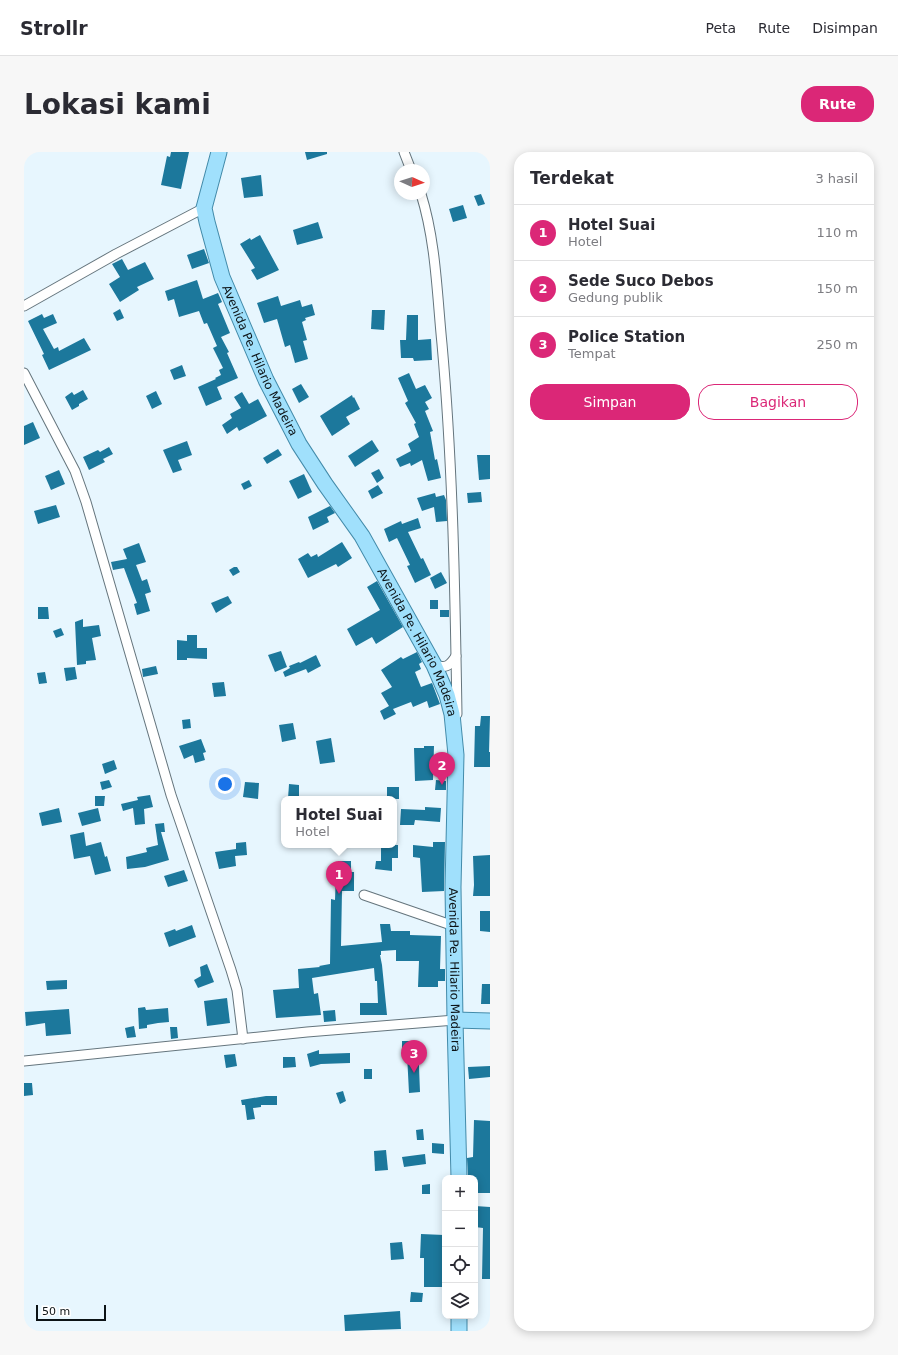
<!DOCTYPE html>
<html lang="id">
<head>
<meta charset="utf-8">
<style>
  body { margin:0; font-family:"DejaVu Sans",sans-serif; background:#f7f7f7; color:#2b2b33 }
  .controls { position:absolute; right:12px; bottom:12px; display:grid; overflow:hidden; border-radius:8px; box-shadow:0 2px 10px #0003 }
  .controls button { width:36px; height:36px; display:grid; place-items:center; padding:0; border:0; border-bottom:1px solid #e1e1e2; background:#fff; color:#2b2b33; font:20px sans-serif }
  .compass { position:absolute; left:370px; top:12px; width:36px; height:36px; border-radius:50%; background:#fff; box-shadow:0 2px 10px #0003; rotate:93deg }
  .scale { position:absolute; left:12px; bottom:10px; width:70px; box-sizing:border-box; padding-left:4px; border:2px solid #0c1316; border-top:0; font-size:11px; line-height:14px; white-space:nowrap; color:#0c1316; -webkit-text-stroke:3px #fff; paint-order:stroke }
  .you { position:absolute; left:201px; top:632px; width:14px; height:14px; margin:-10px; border:3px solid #fff; border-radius:50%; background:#1a73e8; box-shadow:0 0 0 6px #1a73e833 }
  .badge { display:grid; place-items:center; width:26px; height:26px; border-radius:50%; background:#db2777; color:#fff; font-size:13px; font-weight:700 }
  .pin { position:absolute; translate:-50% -33px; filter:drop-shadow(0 1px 2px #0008) }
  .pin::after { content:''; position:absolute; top:21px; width:14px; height:12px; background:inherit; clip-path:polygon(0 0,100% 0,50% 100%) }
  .popup { position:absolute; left:257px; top:644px; width:116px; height:52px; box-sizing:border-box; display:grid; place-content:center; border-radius:8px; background:#fff; filter:drop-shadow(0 1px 3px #0005); font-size:13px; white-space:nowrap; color:#7c7c81 }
  .popup b { font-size:15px; color:#2b2b33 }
  .popup::after { content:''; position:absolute; left:50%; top:100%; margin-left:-8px; border:8px solid transparent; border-top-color:#fff }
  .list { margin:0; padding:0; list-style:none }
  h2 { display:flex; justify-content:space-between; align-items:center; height:52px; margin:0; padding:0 16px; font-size:17px }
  h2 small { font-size:13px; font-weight:400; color:#7c7c81 }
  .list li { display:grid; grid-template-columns:26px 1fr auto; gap:12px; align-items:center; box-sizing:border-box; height:56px; padding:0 16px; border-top:1px solid #e1e1e2 }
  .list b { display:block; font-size:15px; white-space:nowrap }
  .list p { margin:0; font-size:13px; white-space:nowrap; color:#7c7c81 }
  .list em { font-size:13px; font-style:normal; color:#7c7c81 }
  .actions { display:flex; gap:8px; padding:12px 16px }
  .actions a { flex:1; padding:9px 0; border:1px solid #db2777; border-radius:16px; text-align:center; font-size:14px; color:#db2777 }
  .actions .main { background:#db2777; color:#fff }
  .icon { flex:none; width:22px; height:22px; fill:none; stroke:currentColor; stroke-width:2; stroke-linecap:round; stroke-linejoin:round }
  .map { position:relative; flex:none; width:466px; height:1179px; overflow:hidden; border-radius:16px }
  header { display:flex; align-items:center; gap:24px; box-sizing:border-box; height:56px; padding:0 20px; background:#fff; border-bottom:1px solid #e1e1e2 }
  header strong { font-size:19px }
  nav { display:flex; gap:22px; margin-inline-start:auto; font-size:14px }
  .intro { display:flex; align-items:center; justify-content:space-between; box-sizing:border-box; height:96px; padding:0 24px }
  h1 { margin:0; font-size:28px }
  .button { padding:10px 18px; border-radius:16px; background:#db2777; color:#fff; font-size:14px; font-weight:700 }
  main { display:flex; gap:24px; padding:0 24px }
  aside { flex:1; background:#fff; border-radius:16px; box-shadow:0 2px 10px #0003 }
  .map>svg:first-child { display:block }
  .building { fill:#1c789c }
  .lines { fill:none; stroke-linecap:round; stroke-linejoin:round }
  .minor-casing { stroke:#65757d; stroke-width:11 }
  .primary-casing { stroke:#438baa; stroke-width:17 }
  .minor { stroke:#fff; stroke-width:9 }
  .primary { stroke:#a0e0fc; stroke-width:15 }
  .labels { text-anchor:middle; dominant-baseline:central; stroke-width:3; stroke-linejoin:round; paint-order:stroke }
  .street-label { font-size:12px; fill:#0c1316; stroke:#fff }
</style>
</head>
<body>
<header>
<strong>Strollr</strong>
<nav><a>Peta</a><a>Rute</a><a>Disimpan</a></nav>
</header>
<div class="intro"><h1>Lokasi kami</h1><a class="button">Rute</a></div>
<main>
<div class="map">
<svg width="466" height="1179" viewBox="0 0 466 1179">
  <rect width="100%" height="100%" fill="#e7f6fe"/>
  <!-- building -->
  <g class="building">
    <path d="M147,0H165L157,37L137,33L143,4L146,5Z"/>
    <path d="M281,0H303V2L283,8Z"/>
    <path d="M237,23L239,44L220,46L217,26Z"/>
    <path d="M457,42L461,52L454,54L450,44Z"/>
    <path d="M439,53L443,66L429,70L425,57Z"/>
    <path d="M294,70L299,86L273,93L269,78Z"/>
    <path d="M236,83L255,118L233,128L227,118L231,116L216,92L226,86L227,88Z"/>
    <path d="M180,97L185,111L168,117L163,103Z"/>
    <path d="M98,107L104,118L121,110L130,127L113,135L115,138L96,150L85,132L96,125L88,112Z"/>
    <path d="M173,128L179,147L194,141L198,150L194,152L206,181L197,185L205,200L203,201L214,226L193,235L198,247L182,254L174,235L192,227L191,226L197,223L195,218L199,216L189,196L193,194L183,171L180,172L175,159L155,165L150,147L144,149L141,139Z"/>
    <path d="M254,144L257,154L276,148L278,155L288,152L291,163L281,166L282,168L278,170L283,188L279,189L284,207L271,211L266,193L261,195L253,167L240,171L233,151Z"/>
    <path d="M96,157L100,166L93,169L89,161Z"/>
    <path d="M348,158H361L360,178L347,177Z"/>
    <path d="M18,162L20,166L29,162L33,171L19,177L30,197L34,195L35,199L60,186L67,198L25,218L18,203L20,202L4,169Z"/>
    <path d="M383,163H394V188L407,187L408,208L390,209L389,206H377L376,188H382Z"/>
    <path d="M158,213L162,224L150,228L146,218Z"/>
    <path d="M385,221L392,237L401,233L408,246L401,250L405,257L401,259L409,279L406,280L411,308L413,307L417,326L404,329L398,308L387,314L386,311L376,315L372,307L387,299L384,292L395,285L390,272L392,271L381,251L384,249L374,226Z"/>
    <path d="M277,232L285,245L275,251L268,237Z"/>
    <path d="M59,238L64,247L55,252V254L48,258L41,245L48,240L50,243Z"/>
    <path d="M132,239L138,252L128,257L122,244Z"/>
    <path d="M218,240L225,252L234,247L243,264L215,279L213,275L203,282L198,273L208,266L206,262L217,256L210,245Z"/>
    <path d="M328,243L329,246L330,245L336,257L322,265L326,272L308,284L296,264Z"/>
    <path d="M9,270L16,286L0,293V274Z"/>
    <path d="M348,288L355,299L331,315L324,304Z"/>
    <path d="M163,289L168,303L154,308L158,318L149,321L139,298Z"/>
    <path d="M85,295L89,302L79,307L81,310L65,318L59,305L74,298L76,300Z"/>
    <path d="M254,297L258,303L243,312L239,306Z"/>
    <path d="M453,303H466V327L455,328Z"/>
    <path d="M355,317L360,326L353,331L347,321Z"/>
    <path d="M35,318L41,332L27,338L21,324Z"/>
    <path d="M280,322L288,340L274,347L265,329Z"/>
    <path d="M225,328L228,334L220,338L217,332Z"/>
    <path d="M354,333L359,341L348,347L344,339Z"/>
    <path d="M457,340L458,350L444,351L443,341Z"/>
    <path d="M411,341L412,345L420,343L422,348L423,369L412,370L410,355L398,359L393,346Z"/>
    <path d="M32,353L36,365L14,372L10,359Z"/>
    <path d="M306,354L311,361L303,365L305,370L289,378L284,365Z"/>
    <path d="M394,366L397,376L384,380L397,407L399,406L407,423L391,431L383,414L386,413L373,386L365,390L360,377L377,369L378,372Z"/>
    <path d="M318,390L328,406L314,415L312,412L284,426L274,407L284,401L287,405L293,402L294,405Z"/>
    <path d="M115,391L122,410L112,413L118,429L123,427L127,440L121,442L126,459L113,463L110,452L113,451L100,416L89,418L87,410L103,407L99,397Z"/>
    <path d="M210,415H213L216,420L209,424L205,418Z"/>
    <path d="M417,420L423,431L411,437L406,426Z"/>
    <path d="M353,429L379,475L352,492L348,485L332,494L323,477L356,458L343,435Z"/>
    <path d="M204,444L208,451L192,461L187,451Z"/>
    <rect x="406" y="448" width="8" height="9"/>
    <path d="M14,455H24L25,467H14Z"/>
    <rect x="416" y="458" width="9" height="7"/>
    <path d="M59,467V475L75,473L77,484L68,486L72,508L62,509V512L53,513L51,470Z"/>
    <path d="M37,476L40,483L32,486L29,479Z"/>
    <path d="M163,483H173V496H183V507L163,506V508H153V488L163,489Z"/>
    <path d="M257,499L263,515L251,520L244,503Z"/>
    <path d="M393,500L398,510L395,512L397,517L391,520L397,535L408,531L416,552L405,556L403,549L389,555L387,550L369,557L372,562L360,568L356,559L365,554L357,541L368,535L357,518L377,505L379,507Z"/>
    <path d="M292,503L297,514L284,521L282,517L261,525L259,520L266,516L265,514L275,510L276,511Z"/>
    <path d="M132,514L134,522L119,525L118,517Z"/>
    <path d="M51,515L53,527L42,529L40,516Z"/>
    <path d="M21,520L23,531L15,532L13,521Z"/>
    <path d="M200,530L202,544L190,545L188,531Z"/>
    <path d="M457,564H466L465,600H466V615H450L451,574H456Z"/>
    <path d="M166,567L167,576L159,577L158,568Z"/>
    <path d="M269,571L272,587L258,590L255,573Z"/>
    <path d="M307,586L311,610L296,612L292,589Z"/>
    <path d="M177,587L182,600L179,601L181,608L171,611L169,603L160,607L155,594Z"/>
    <path d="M400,594H410L409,628L391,629L390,596H400Z"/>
    <path d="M90,608L93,617L81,622L78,612Z"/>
    <path d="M85,628L88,635L78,638L76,630Z"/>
    <path d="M412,628L422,629V638H411Z"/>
    <path d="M221,630L235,631L234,647L219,645Z"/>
    <path d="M265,632L275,633V647H264Z"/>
    <rect x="363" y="635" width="12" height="12"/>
    <path d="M126,643L129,655L120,657L121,672L111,673L109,656L99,659L97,652L114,648L113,645Z"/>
    <path d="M71,644H81L80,654H71Z"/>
    <path d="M401,655L417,656L416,670L391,668L390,673H376L377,657L401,658Z"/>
    <path d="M35,656L38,670L18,674L15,661Z"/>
    <path d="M74,656L77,669L58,674L54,661Z"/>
    <path d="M140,671L141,680H137L145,708L121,715L103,717L102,705L123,700L122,696L134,693L131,672Z"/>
    <path d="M60,680L62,694L77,690L81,705L83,704L87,719L71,723L66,704L50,707L46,683Z"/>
    <path d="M222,690L223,703L211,704L212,714L195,717L191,700L212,697V691Z"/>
    <path d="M409,690H421L420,739L398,740L396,706L389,705V693L409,695Z"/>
    <path d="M357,693H374V706H368V719L351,717L352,709H357Z"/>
    <path d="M466,703V744H449L450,733L449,704Z"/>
    <path d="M314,709H327V720H330V739H318L317,794L358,790L356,772H366L367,779H386V783L417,784L416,817H421V829H414V835H394L395,809H372V798L357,799V803H356L358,813L363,863H336V851H354L353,829H351L350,816L288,826L290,842L294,841L297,863L252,866L249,838L275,836L274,817L296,815L295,814L306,812L307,747L311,748L312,719H314Z"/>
    <path d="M160,718L164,729L144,735L140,724Z"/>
    <path d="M456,759H466V780L456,779Z"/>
    <path d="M168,773L172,785L145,795L140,781L151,777L152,779Z"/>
    <path d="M183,812L190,830L174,836L170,828L177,824L176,815Z"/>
    <path d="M43,828V837L23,838L22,829Z"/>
    <path d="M458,832H466V852H457Z"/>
    <path d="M203,846L206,871L183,874L180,849Z"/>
    <path d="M121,855L122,858L144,856L145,870L134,871L123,873V876L115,877L114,856Z"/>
    <path d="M45,857L47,882L22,884L21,871L2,874L1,860Z"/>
    <path d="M311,858L312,869L300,870L299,859Z"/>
    <path d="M110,874L112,885L103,886L101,876Z"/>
    <path d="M146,875H153L154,886L147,887Z"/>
    <path d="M378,889H394L396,940L385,941L383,902H378Z"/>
    <path d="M295,898V902L326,901V911L297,912L286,915L283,902Z"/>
    <path d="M211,902L213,914L202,916L200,903Z"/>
    <path d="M259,905H271L272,915L259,916Z"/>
    <path d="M466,914V925L445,927L444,915Z"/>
    <rect x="340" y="917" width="8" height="10"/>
    <path d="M0,931H8L9,943L0,944Z"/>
    <path d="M319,939L322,949L316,952L312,941Z"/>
    <path d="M242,944H253V953H237V955L229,956L231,967L223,968L221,953H218L217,948Z"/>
    <path d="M450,968L466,969V1041H451V1026H444L443,1006L449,1005Z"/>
    <path d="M399,977L400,988H393L392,978Z"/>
    <path d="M408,991L420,992V1002L408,1001Z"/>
    <path d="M362,998L364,1018L351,1019L350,999Z"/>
    <path d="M401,1002L402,1012L380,1015L378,1005Z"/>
    <path d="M406,1032V1042H398V1033Z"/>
    <path d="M451,1054L466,1055V1127H458L459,1076L451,1075Z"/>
    <path d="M397,1082L420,1083L419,1135H400V1106H396Z"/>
    <path d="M378,1090L380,1107L367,1108L366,1091Z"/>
    <path d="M387,1140L399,1141L398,1150H386Z"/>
    <path d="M376,1159L377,1177L321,1179L320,1163Z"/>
  </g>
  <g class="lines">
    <defs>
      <g id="minor">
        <path d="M380,0L387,18"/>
        <path d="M397,42C412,90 413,142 418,192C429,315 431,438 433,562"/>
        <path d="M0,154L92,102L180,56"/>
        <path d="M0,221L51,319L62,350L147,643L207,818L213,838L219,887"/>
        <path d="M410,513C422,516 425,515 432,504"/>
        <path d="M340,743L430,774"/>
        <path d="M0,909L283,880L431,868"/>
      </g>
      <g id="primary">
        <path id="s1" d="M195,0L180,56L183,70L198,125L242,228L275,292L301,332L338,384L410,513L423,543L428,562L432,603L429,735L431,868L435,1026"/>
        <path d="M431,868L466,869"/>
        <path d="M435,1179V1164"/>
      </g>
    </defs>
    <!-- minor casing -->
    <use href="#minor" class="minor-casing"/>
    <!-- primary casing -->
    <use href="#primary" class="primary-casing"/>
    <!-- minor -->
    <use href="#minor" class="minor"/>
    <!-- primary -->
    <use href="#primary" class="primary"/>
  </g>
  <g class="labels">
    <!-- street labels -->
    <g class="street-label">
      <text stroke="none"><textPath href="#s1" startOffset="221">Avenida Pe. Hilario Madeira</textPath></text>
      <text stroke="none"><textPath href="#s1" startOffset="545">Avenida Pe. Hilario Madeira</textPath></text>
      <text stroke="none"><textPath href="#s1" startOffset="881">Avenida Pe. Hilario Madeira</textPath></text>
    </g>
  </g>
</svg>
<div class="controls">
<button>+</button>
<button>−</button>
<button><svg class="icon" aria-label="locate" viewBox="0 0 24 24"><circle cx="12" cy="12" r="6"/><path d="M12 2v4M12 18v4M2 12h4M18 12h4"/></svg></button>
<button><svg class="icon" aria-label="layers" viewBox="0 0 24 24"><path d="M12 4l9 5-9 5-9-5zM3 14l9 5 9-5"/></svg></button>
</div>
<svg class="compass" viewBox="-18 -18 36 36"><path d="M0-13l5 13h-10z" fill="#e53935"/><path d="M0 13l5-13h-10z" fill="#7c7c81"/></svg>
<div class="scale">50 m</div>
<div class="you"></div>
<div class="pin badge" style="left:315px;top:742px">1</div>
<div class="popup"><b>Hotel Suai</b>Hotel</div>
<div class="pin badge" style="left:418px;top:633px">2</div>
<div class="pin badge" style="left:390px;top:921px">3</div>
</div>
<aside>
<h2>Terdekat<small>3 hasil</small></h2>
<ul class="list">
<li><span class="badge">1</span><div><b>Hotel Suai</b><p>Hotel</p></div><em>110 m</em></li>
<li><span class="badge">2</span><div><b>Sede Suco Debos</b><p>Gedung publik</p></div><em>150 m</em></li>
<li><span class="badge">3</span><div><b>Police Station</b><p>Tempat</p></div><em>250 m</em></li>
</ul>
<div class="actions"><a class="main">Simpan</a><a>Bagikan</a></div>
</aside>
</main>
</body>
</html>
